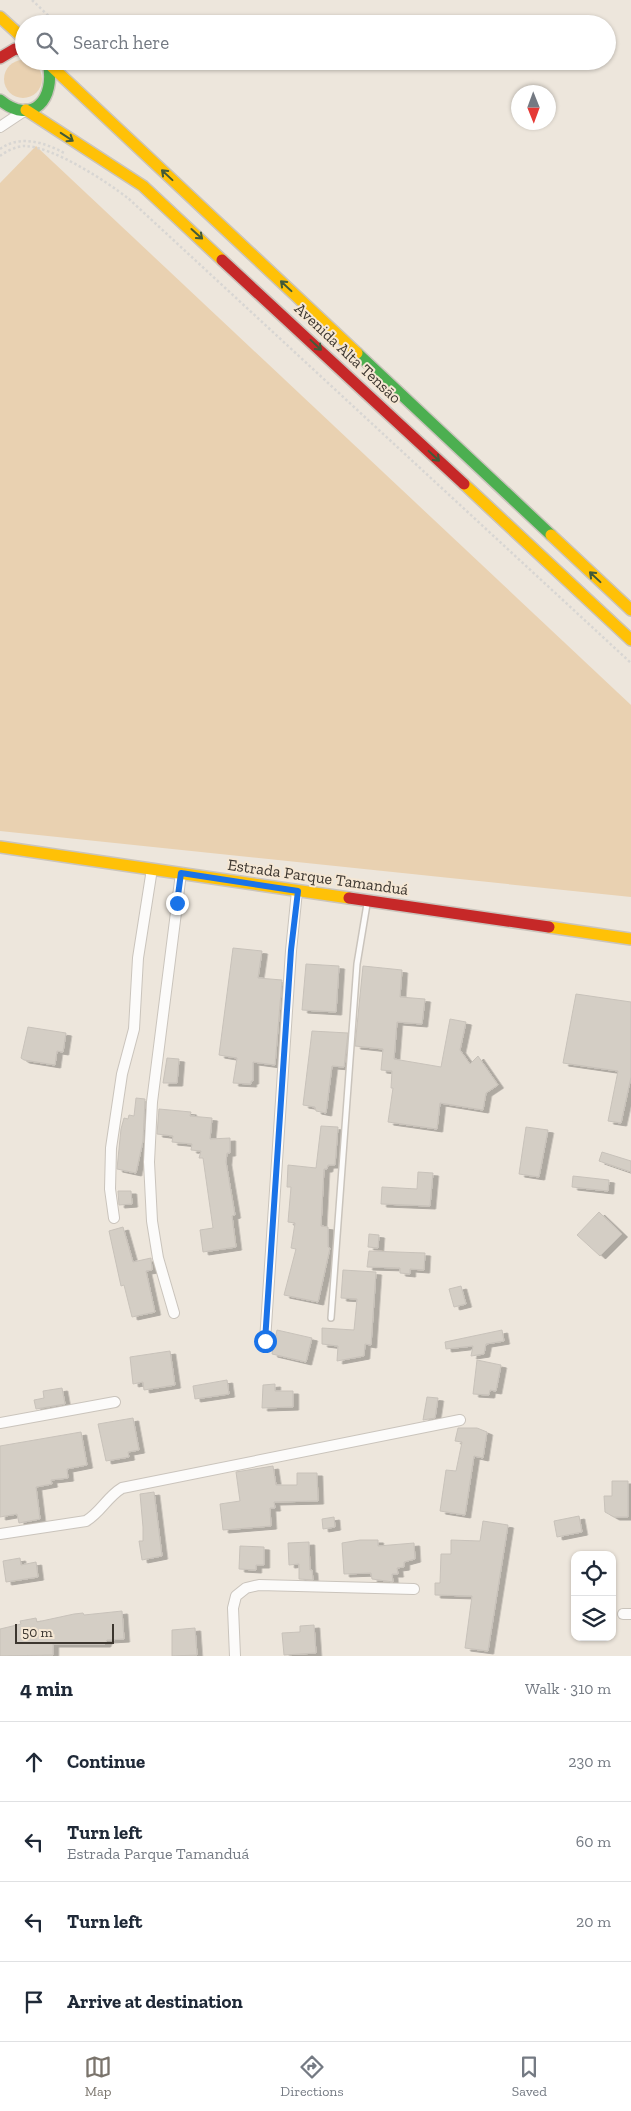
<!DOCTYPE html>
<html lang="en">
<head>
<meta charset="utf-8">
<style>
  body { margin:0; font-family:"Zilla Slab",serif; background:#f2f2f3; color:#1f2937 }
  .controls { position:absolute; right:15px; bottom:15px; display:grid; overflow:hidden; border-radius:10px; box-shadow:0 1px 4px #0004 }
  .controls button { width:45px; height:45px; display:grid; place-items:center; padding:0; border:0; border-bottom:1px solid #e0e1e3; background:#fff; color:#1f2937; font:25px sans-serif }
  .compass { position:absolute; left:511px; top:85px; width:45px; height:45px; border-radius:50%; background:#fff; box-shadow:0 1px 4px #0004; rotate:179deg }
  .scale { position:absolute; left:15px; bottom:12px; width:99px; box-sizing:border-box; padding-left:5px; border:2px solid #3c362f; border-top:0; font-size:14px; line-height:18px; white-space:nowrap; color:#3c362f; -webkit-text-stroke:4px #f5e7d4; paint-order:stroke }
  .stop { position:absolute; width:15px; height:15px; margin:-11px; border:4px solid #1a73e8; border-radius:50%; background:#fff }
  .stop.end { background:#1a73e8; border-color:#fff; box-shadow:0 1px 5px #0008 }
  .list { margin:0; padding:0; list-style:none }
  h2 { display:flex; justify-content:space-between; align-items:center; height:65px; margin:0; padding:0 20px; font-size:21px }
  h2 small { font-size:16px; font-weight:400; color:#747a83 }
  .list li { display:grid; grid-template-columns:32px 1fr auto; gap:15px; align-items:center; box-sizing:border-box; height:80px; padding:0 20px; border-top:1px solid #e0e1e3 }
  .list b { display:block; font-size:19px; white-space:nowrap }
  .list p { margin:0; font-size:16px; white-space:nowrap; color:#747a83 }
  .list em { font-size:16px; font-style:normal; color:#747a83 }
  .icon { flex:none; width:28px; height:28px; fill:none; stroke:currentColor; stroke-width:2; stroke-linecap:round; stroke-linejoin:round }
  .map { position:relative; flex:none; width:631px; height:1656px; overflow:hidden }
  .search { position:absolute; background:#fff; box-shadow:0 1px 4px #0004; left:15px; right:15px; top:15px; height:55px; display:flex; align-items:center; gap:12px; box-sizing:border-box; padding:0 18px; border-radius:28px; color:#747a83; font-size:19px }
  .sheet { height:385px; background:#fff }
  nav { display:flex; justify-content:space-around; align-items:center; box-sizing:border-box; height:70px; border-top:1px solid #e0e1e3; background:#fff; font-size:14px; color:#747a83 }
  nav a { display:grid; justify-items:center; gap:2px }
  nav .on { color:#7a746c }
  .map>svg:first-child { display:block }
  .green { fill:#e9d1b1 }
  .building { fill:#d4cec5; stroke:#c8c2ba; filter:url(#shadow) }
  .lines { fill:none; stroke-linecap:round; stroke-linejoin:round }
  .lane-casing { stroke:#cac4bc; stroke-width:8 }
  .street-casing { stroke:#cac4bc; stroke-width:12 }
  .fast-casing { stroke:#cac4bc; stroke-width:14 }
  .slow-casing { stroke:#cac4bc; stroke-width:14 }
  .jam-casing { stroke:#cac4bc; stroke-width:14 }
  .path { stroke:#d8d6d3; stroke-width:2.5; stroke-dasharray:2.5 2.5; stroke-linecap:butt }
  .lane { stroke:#fcfbfa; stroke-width:5 }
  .street { stroke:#fcfbfa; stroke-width:10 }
  .fast { stroke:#4caf50; stroke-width:11 }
  .slow { stroke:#ffc107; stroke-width:11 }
  .jam { stroke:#c62828; stroke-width:11 }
  .oneway { stroke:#415a39 }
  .route { stroke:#1a73e8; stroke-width:6 }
  .labels { text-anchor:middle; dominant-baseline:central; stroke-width:4; stroke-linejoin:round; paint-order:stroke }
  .street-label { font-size:16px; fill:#3c362f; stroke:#f5e7d4 }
</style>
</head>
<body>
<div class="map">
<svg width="631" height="1656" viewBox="0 0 631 1656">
  <defs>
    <filter id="shadow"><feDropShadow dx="5.5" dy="3" stdDeviation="0" flood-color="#0004"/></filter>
  </defs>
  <rect width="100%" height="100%" fill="#ede6dc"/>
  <!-- green -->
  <g class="green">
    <circle cx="23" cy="79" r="19"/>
    <path d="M36,146L631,705V897L0,831V183Z"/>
  </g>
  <!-- building -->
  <g class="building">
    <path d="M233,948L262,951L258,978L282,980L275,1065L253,1062V1081H251V1084L233,1083L237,1058L219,1055Z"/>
    <path d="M306,964L339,966L336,1012L302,1010Z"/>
    <path d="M363,966L402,970L400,997L425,999L422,1024L397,1022L394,1059L441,1067L450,1019L466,1022L460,1050L470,1064L478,1056L498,1085L486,1093L483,1110L440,1103L437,1129L388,1122L393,1088H391L392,1071L381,1070L383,1049L355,1046Z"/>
    <path d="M576,994L631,1002V1077L621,1123L608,1121L618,1071L563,1063Z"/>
    <path d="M28,1027L66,1033L63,1052L57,1051L55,1065L24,1060L21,1058Z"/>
    <path d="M312,1031L348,1033L344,1067L332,1066L326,1113L316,1111L315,1107L303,1105Z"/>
    <path d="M167,1058L179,1059L177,1083H163Z"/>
    <path d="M136,1098L145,1099L143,1141L136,1173L117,1169L121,1129L124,1118L128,1119L129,1115L134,1116Z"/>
    <path d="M159,1109L191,1112L190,1116L212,1118L210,1139L230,1138V1153H227L226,1162L235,1215L232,1216L236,1247L203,1252L200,1230L213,1228L203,1158H199L201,1151L191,1150L192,1144L172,1142L173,1136L157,1134Z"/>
    <path d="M321,1126L338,1127L335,1165H328L327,1169H324L321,1226L328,1227V1247L330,1248L318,1302L284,1295L296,1249L291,1248L295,1223L288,1222L291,1187H287L288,1165L316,1168Z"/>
    <path d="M526,1127L548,1130L539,1177L519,1174Z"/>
    <path d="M602,1152L631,1161V1172L599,1161Z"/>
    <path d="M418,1172L433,1173L430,1206L381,1204L382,1187L417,1189Z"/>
    <path d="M573,1176L609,1180L608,1191L572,1187Z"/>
    <path d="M118,1191H131L132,1204L119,1205Z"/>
    <path d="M599,1212L622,1234L600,1256L577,1235Z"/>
    <path d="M123,1227L133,1262L151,1258L152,1270L146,1271L155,1312L132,1317L124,1285L121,1286L109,1231Z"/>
    <path d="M369,1234L379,1235L378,1248L368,1247Z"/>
    <path d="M369,1251L425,1253L424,1270L410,1269V1274L400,1273V1268L367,1267Z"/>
    <path d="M343,1270L376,1272L371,1345L365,1344L364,1356L337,1361L338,1346L322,1344V1328L354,1330L357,1299L341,1298Z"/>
    <path d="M461,1286L466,1304L454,1307L449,1289Z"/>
    <path d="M277,1330L312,1338L306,1362L272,1354Z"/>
    <path d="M502,1330L504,1341L486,1344L484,1354L471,1356L473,1346L446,1349L445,1342Z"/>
    <path d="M170,1351L175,1385L144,1390L143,1382L133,1384L130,1357Z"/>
    <path d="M477,1360L501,1365L496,1391L490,1390L489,1395L473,1394Z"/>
    <path d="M227,1380L229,1394L195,1399L193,1386Z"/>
    <path d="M275,1384V1391H293V1407L262,1408L263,1385Z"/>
    <path d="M62,1388L65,1404L36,1409L34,1400L44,1398L43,1391Z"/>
    <path d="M427,1397L438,1398L435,1418L423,1420Z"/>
    <path d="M133,1418L139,1450L128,1452L129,1457L106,1461L98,1424Z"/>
    <path d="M458,1428H477L487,1432L483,1458L474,1456L465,1515L440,1511L446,1470L456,1471L462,1442L455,1441Z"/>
    <path d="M81,1432L87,1465L67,1469L68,1478L51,1480L52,1484L36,1487L40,1519L19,1523L17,1514L0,1517V1446Z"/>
    <path d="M273,1466L276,1485H297V1473H317L318,1501L274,1502L275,1508H270L271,1526L223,1530L220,1504L240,1501L236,1472Z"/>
    <path d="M612,1481H628V1517H614L605,1512L604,1496H612Z"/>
    <path d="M154,1492L162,1556L142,1560L139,1541H143V1527L140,1494Z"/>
    <path d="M579,1516L582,1532L557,1537L554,1521Z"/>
    <path d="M334,1517L335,1527L323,1529L322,1519Z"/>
    <path d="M483,1521L508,1525L488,1651L465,1648L472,1596L435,1595V1583H440L441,1554H451V1540L480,1541Z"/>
    <path d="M360,1540H378V1546L414,1543L415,1559L404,1562V1567L397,1568L398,1574H392L393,1582L372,1579L371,1573L344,1574L342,1543Z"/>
    <path d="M309,1542L310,1570H312L313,1580L299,1579V1564L289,1565L288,1543Z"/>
    <path d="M240,1546L264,1547V1565H256V1570L239,1569Z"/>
    <path d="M20,1558L21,1565L36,1562L38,1577L6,1582L3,1561Z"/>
    <path d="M122,1611L124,1639L107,1640L105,1644H53V1655L0,1656V1629L21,1624L20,1621L36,1618L37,1622L74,1614L83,1613L84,1615Z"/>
    <path d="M314,1625L316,1653L284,1655L282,1633L300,1632V1626Z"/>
    <path d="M195,1628L197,1655L172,1656V1630Z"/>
  </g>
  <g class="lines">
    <defs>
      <path id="lane" d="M331,1318L357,964L367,904"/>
      <g id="street">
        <path d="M0,127L24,111"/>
        <path d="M114,1218L110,1189L111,1148L122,1074L134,1029L138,958L152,869"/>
        <path d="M174,1313L158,1258L152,1221L149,1162L152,1102L181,873"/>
        <path d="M265,1341L291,951L297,891"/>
        <path d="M0,1423L115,1402"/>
        <path d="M0,1534L86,1521C101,1512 107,1497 122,1488L460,1420"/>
        <path d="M623,1614H631"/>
        <path d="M235,1656L233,1608L236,1596L246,1588L259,1585L414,1589"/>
      </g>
      <g id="fast">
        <path d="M0,100C33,127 56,98 48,63"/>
        <path d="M357,353L551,535"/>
      </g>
      <g id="slow">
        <path d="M0,17L24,39"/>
        <path d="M49,64L357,353"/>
        <path d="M26,110L143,186L222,260"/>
        <path d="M464,484L631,640"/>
        <path d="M551,535L631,610"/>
        <path d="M0,847L349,898"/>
        <path d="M549,927L631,939"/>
      </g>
      <g id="jam">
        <path d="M0,58L15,49L24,50"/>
        <path d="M222,260L464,484"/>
        <path d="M349,898L549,927"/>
      </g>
    </defs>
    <!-- lane casing -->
    <use href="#lane" class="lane-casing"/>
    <!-- street casing -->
    <use href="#street" class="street-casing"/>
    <!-- fast casing -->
    <use href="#fast" class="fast-casing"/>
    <!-- slow casing -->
    <use href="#slow" class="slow-casing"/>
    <!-- jam casing -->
    <use href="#jam" class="jam-casing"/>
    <!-- path -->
    <g class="path">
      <path d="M32,0L57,24"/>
      <path d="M0,149C21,134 46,143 66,154"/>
      <path d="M0,156C6,151 17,146 25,146C54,147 106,181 129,199L631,663"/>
    </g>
    <!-- lane -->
    <use href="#lane" class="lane"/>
    <!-- street -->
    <use href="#street" class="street"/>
    <!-- fast -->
    <use href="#fast" class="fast"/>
    <!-- slow -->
    <use href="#slow" class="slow"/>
    <!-- jam -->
    <use href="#jam" class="jam"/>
  </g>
  <!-- one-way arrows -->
  <defs><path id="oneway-shaft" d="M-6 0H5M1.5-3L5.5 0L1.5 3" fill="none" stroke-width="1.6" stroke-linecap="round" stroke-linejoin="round" transform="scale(1.25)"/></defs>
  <g class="oneway">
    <use href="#oneway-shaft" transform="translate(67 137) rotate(33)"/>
    <use href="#oneway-shaft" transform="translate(167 175) rotate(-137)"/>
    <use href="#oneway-shaft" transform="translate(197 234) rotate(42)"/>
    <use href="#oneway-shaft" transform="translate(286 286) rotate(-137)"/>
    <use href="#oneway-shaft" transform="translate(316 345) rotate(43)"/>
    <use href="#oneway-shaft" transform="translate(434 456) rotate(43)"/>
    <use href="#oneway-shaft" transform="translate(595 577) rotate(-137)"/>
  </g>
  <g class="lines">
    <!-- route -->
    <path class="route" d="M177,903L181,873L298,891L291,950L265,1341"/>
  </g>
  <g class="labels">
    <!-- street labels -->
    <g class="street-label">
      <text transform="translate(348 353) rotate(43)">Avenida Alta Tensāo</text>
      <text transform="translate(318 877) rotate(8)">Estrada Parque Tamanduá</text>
    </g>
  </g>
</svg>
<div class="controls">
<button><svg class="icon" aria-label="locate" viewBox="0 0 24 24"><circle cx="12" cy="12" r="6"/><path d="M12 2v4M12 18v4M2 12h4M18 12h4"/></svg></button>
<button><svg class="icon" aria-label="layers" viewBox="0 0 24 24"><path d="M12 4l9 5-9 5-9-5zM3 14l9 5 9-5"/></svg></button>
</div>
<svg class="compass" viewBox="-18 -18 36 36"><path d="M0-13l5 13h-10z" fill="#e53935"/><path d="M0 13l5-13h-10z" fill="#747a83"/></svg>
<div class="scale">50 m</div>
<div class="stop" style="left:265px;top:1341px"></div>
<div class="stop end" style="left:177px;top:903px"></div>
<div class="search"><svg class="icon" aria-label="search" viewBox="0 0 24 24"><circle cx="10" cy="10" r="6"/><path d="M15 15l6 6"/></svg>Search here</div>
</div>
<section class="sheet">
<h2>4 min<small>Walk · 310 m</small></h2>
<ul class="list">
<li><svg class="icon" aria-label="ahead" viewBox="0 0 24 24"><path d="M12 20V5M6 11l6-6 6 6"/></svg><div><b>Continue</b></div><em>230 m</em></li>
<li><svg class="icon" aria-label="left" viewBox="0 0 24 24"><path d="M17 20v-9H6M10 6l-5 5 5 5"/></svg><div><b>Turn left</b><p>Estrada Parque Tamanduá</p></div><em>60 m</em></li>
<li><svg class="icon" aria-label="left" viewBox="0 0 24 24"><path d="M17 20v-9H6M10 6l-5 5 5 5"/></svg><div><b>Turn left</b></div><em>20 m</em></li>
<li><svg class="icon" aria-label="arrive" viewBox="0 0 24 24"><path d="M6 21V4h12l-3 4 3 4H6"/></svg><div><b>Arrive at destination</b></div></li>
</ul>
</section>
<nav>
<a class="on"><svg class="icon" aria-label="map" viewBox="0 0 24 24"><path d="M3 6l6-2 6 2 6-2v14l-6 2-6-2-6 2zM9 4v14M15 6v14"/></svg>Map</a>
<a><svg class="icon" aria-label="directions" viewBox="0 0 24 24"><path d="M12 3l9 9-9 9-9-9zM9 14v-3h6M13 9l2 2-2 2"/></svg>Directions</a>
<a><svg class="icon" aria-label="saved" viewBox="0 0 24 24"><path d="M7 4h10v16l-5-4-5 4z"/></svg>Saved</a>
</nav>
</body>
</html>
